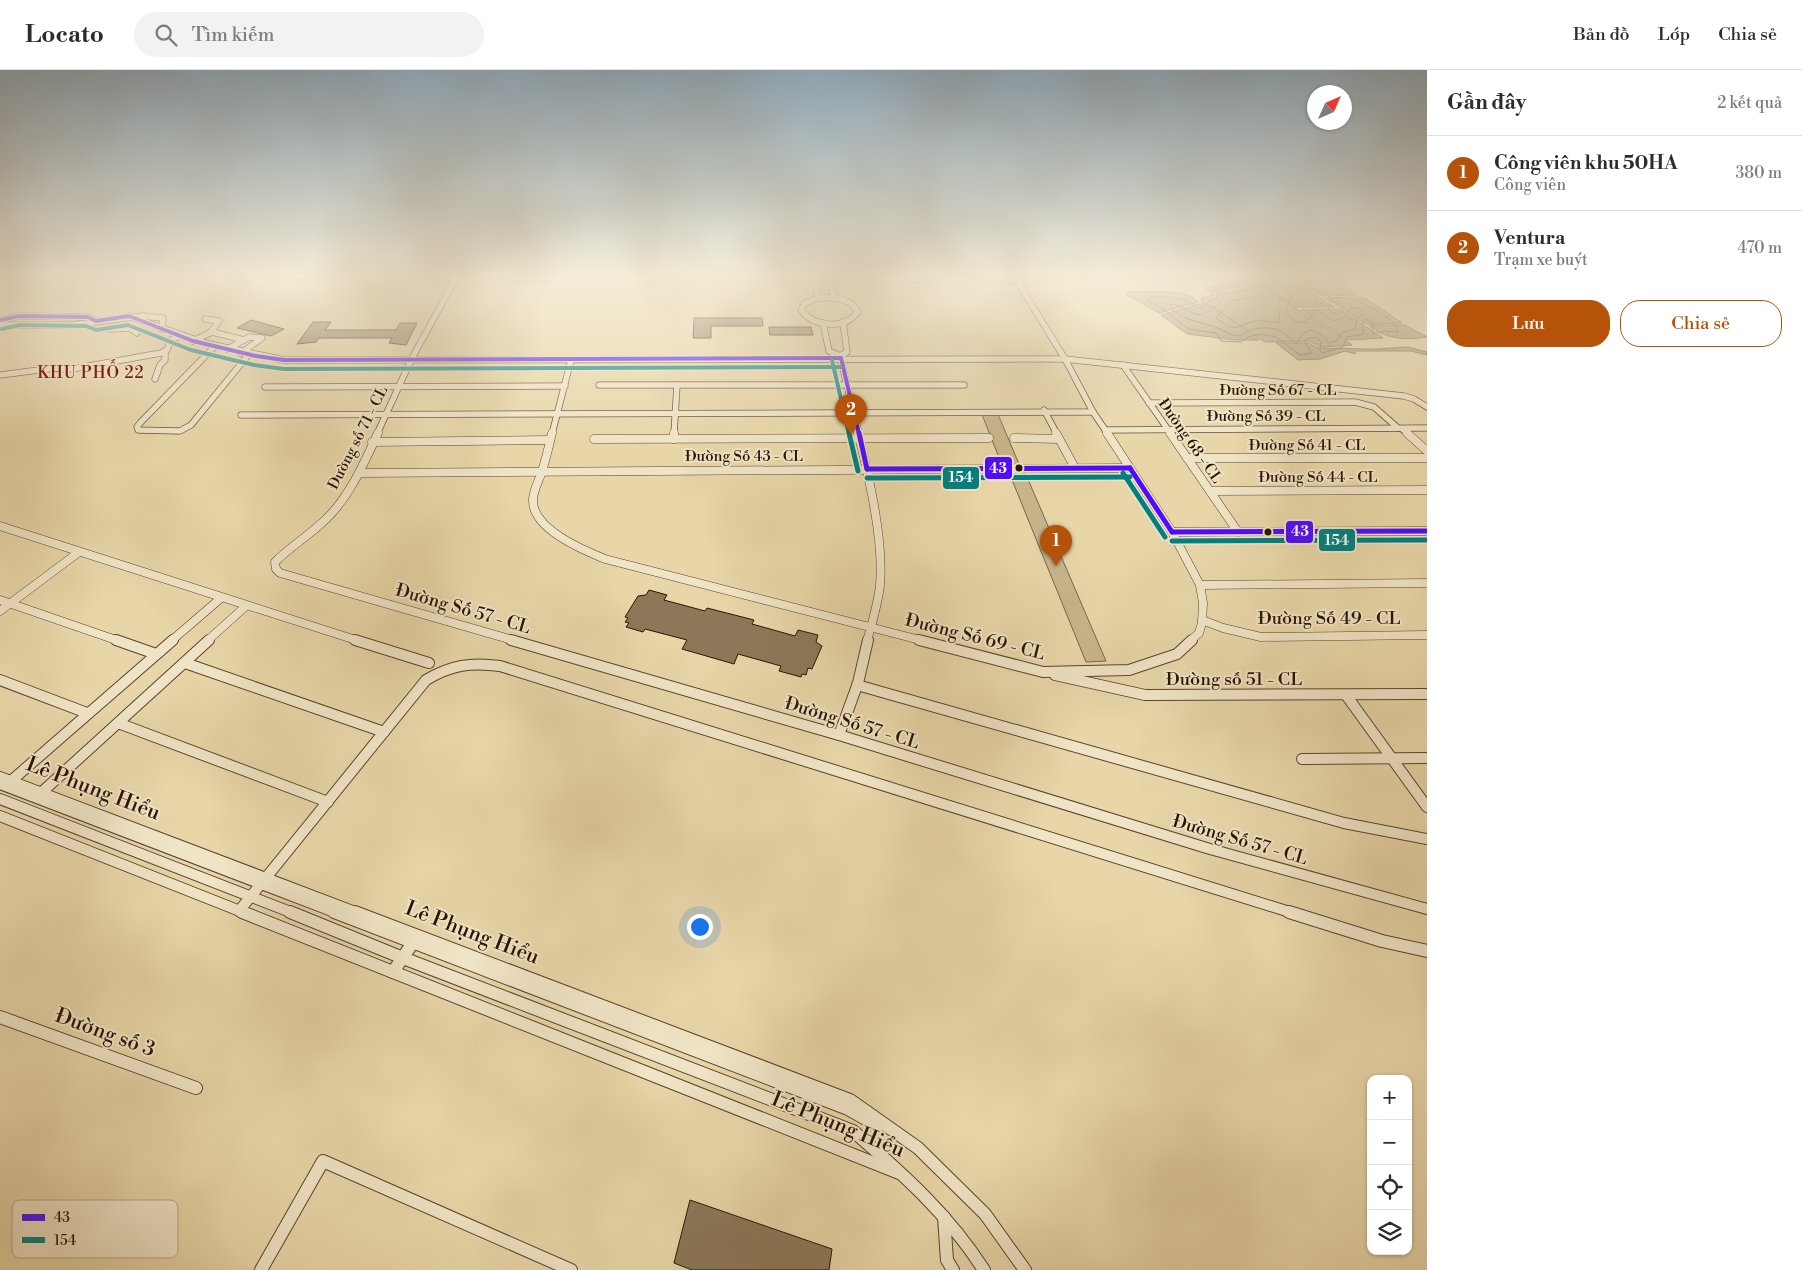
<!DOCTYPE html>
<html lang="vi">
<head>
<meta charset="utf-8">
<style>
  body { margin:0; font-family:"Libre Bodoni",serif; background:#f2f2f3; color:#2b2b33 }
  .controls { position:absolute; right:15px; bottom:15px; display:grid; overflow:hidden; border-radius:10px; box-shadow:0 1px 4px #0004 }
  .controls button { width:45px; height:45px; display:grid; place-items:center; padding:0; border:0; border-bottom:1px solid #e1e1e2; background:#fff; color:#2b2b33; font:25px sans-serif }
  .compass { position:absolute; left:1307px; top:15px; width:45px; height:45px; border-radius:50%; background:#fff; box-shadow:0 1px 4px #0004; rotate:45deg }
  .you { position:absolute; left:699px; top:856px; width:18px; height:18px; margin:-12px; border:4px solid #fff; border-radius:50%; background:#1a73e8; box-shadow:0 0 0 8px #1a73e833 }
  .badge { display:grid; place-items:center; width:32px; height:32px; border-radius:50%; background:#b45309; color:#fff; font-size:16px; font-weight:700 }
  .pin { position:absolute; translate:-50% -41px; filter:drop-shadow(0 1px 2px #0008) }
  .pin::after { content:''; position:absolute; top:26px; width:18px; height:15px; background:inherit; clip-path:polygon(0 0,100% 0,50% 100%) }
  .list { margin:0; padding:0; list-style:none }
  h2 { display:flex; justify-content:space-between; align-items:center; height:65px; margin:0; padding:0 20px; font-size:21px }
  h2 small { font-size:16px; font-weight:400; color:#7c7c81 }
  .list li { display:grid; grid-template-columns:32px 1fr auto; gap:15px; align-items:center; box-sizing:border-box; height:75px; padding:0 20px; border-top:1px solid #e1e1e2 }
  .list b { display:block; font-size:19px; white-space:nowrap }
  .list p { margin:0; font-size:16px; white-space:nowrap; color:#7c7c81 }
  .list em { font-size:16px; font-style:normal; color:#7c7c81 }
  .actions { display:flex; gap:10px; padding:15px 20px }
  .actions a { flex:1; padding:11px 0; border:1px solid #b45309; border-radius:20px; text-align:center; font-size:18px; color:#b45309 }
  .actions .main { background:#b45309; color:#fff }
  .icon { flex:none; width:28px; height:28px; fill:none; stroke:currentColor; stroke-width:2; stroke-linecap:round; stroke-linejoin:round }
  .map { position:relative; flex:none; width:1427px; height:1200px; overflow:hidden }
  header { display:flex; align-items:center; gap:30px; box-sizing:border-box; height:70px; padding:0 25px; background:#fff; border-bottom:1px solid #e1e1e2 }
  header strong { font-size:24px }
  nav { display:flex; gap:28px; margin-inline-start:auto; font-size:18px }
  .search { width:350px; height:45px; background:#f2f2f3; display:flex; align-items:center; gap:12px; box-sizing:border-box; padding:0 18px; border-radius:28px; color:#7c7c81; font-size:19px }
  main { display:flex }
  aside { flex:1; background:#fff }
  .map>svg:first-child { display:block }
  .green { fill:#c8b58c; stroke:#786448 }
  .water { fill:#a79470; stroke:#756044 }
  .lines { fill:none; stroke-linecap:round; stroke-linejoin:round }
  .shore { stroke:#68543a; stroke-width:1 }
  .building { fill:#8c7859; stroke:#291303 }
  .street-far3-casing { stroke:#59442c; stroke-width:7 }
  .street-far2-casing { stroke:#59442c; stroke-width:9 }
  .street-far1-casing { stroke:#59442c; stroke-width:12 }
  .street-casing { stroke:#59442c; stroke-width:14 }
  .street-far3 { stroke:#f0e4c6; stroke-width:5.5 }
  .street-far2 { stroke:#f0e4c6; stroke-width:8 }
  .street-far1 { stroke:#f0e4c6; stroke-width:10 }
  .street { stroke:#f0e4c6; stroke-width:12 }
  .bus-1-far1-casing { stroke:#f0e4c6; stroke-width:6 }
  .bus-1-casing { stroke:#f0e4c6; stroke-width:8 }
  .bus-2-far1-casing { stroke:#f0e4c6; stroke-width:6 }
  .bus-2-casing { stroke:#f0e4c6; stroke-width:8 }
  .bus-1-far1 { stroke:#4f0aff; stroke-width:4 }
  .bus-1 { stroke:#4f0aff; stroke-width:5 }
  .bus-2-far1 { stroke:#008080; stroke-width:4 }
  .bus-2 { stroke:#008080; stroke-width:5 }
  .bus-dot { fill:#291303; stroke:#f0e4c6; stroke-width:2 }
  .labels { text-anchor:middle; dominant-baseline:central; stroke-width:4; stroke-linejoin:round; paint-order:stroke }
  .far-street-label { font-size:15px; fill:#291303; stroke:#f0e4c6 }
  .far-neighbourhood-label { font-size:16px; letter-spacing:1px; fill:#7a1f14; stroke:#f0e4c6 }
  .street-label { font-size:18px; fill:#291303; stroke:#f0e4c6 }
  .near-street-label { font-size:21px; fill:#291303; stroke:#f0e4c6 }
  .key { fill:#f0e4c6; stroke:#b4a58c; stroke-width:1 }
  .key-label { font-size:14px; fill:#291303 }
  .line-badge { stroke:#f0e4c6; stroke-width:2 }
  .badge-label { font-size:14px; text-anchor:middle; font-weight:bold; fill:#fff }
</style>
</head>
<body>
<header>
<strong>Locato</strong>
<div class="search"><svg class="icon" aria-label="search" viewBox="0 0 24 24"><circle cx="10" cy="10" r="6"/><path d="M15 15l6 6"/></svg>Tìm kiếm</div>
<nav><a>Bản đồ</a><a>Lớp</a><a>Chia sẻ</a></nav>
</header>
<main>
<div class="map">
<svg width="1427" height="1200" viewBox="0 0 1427 1200">
  <rect width="100%" height="100%" fill="#e8d6a8"/>
  <filter id="stains"><feTurbulence type="fractalNoise" baseFrequency=".004" numOctaves="4"/><feColorMatrix values="0 0 0 0 .2 0 0 0 0 .09 0 0 0 0 .02 0 0 0 .5 -.17"/></filter>
  <radialGradient id="worn" r=".72"><stop offset=".6" stop-color="#630" stop-opacity="0"/><stop offset="1" stop-color="#630" stop-opacity=".3"/></radialGradient>
  <!-- green -->
  <g class="green">
    <path d="M981,342H997L1019,394L1002,395Z"/>
    <path d="M1008,400H1024L1106,591L1086,592Z"/>
  </g>
  <!-- water -->
  <g class="water">
    <path d="M1250,206H1286L1334,237H1295Z"/>
    <path d="M1292,206H1336L1357,225L1322,226Z"/>
    <path d="M1349,206H1427V212Z"/>
    <path d="M1242,208L1256,212L1352,275L1325,277L1319,276L1309,271L1265,272L1213,237L1259,270H1236L1187,264L1161,245L1199,234L1212,237L1202,233L1201,228L1213,225L1205,218Z"/>
    <path d="M1131,222C1147,222 1188,218 1198,232L1159,243L1127,225L1126,223Z"/>
    <path d="M1361,227L1370,231L1402,253L1366,254L1325,228Z"/>
    <path d="M1339,239L1353,248L1348,249H1355L1383,268L1347,270L1302,240Z"/>
    <path d="M1369,255H1405L1427,267C1407,270 1385,270 1369,255Z"/>
    <path d="M1276,273H1309L1318,278L1376,279L1408,277L1427,282V285L1411,281H1356L1355,284L1345,281L1320,289L1298,290Z"/>
  </g>
  <g class="lines">
    <!-- shore -->
    <g class="shore">
      <path d="M1255,206V211L1251,214L1244,213L1218,220L1216,229L1208,232L1202,239C1195,238 1191,232 1184,230C1173,226 1161,227 1150,227L1147,230L1163,239L1189,259L1216,263L1221,271L1241,272L1248,267L1260,264L1276,267L1300,285L1312,283L1305,273L1306,269L1316,267L1321,272L1320,281L1322,283L1343,277L1347,267L1364,264L1362,254L1366,249L1374,253L1372,262L1374,264L1384,261L1399,262C1386,234 1345,236 1334,206"/>
      <path d="M1262,206L1258,216L1248,220L1225,224C1219,234 1206,249 1193,243C1185,240 1180,235 1171,234L1170,237C1184,252 1200,251 1218,258C1226,261 1230,266 1240,266C1251,258 1267,255 1280,261C1285,263 1291,270 1296,274L1302,264L1310,260L1321,264L1329,273L1336,271L1343,262L1355,259L1357,249L1363,243L1362,239L1351,237L1344,248L1333,251L1316,239L1307,252C1297,255 1288,249 1286,239L1292,225L1280,215L1278,206"/>
      <path d="M1284,206L1292,217L1305,222L1309,219V214L1300,206"/>
      <path d="M1269,214L1281,227L1278,238L1280,253C1273,252 1263,250 1256,251C1232,256 1239,264 1216,248L1231,231L1257,226Z"/>
      <path d="M1319,221L1327,222L1331,231L1341,234L1343,238L1341,243L1332,244L1327,235L1317,232L1315,226Z"/>
    </g>
  </g>
  <!-- building -->
  <g class="building">
    <path d="M694,248H762L763,256H711V268H693Z"/>
    <path d="M251,250L284,259L271,266L237,258Z"/>
    <path d="M313,252H331L325,260H396L400,253H417L406,275L389,273L392,268H319L316,272L297,274Z"/>
    <path d="M769,257H811L813,265H770Z"/>
    <path d="M649,520L667,525L664,530L705,541L707,538L754,550L752,554L795,566L798,560L818,565L816,572L822,576L812,599L808,598L806,605L802,604L801,607L779,601L781,596L738,584L734,594L682,579L687,570L645,559L643,562L626,557L629,553L625,552L628,548L625,547L638,526L646,525Z"/>
    <path d="M690,1130L832,1179L829,1200H692L674,1193Z"/>
  </g>
  <g class="lines">
    <defs>
      <g id="street-far3">
        <path d="M272,206L1017,210"/>
        <path d="M814,206L818,228"/>
        <path d="M828,206L834,228"/>
        <path d="M1014,206L1065,289L1093,342L1108,364"/>
        <path d="M168,211L183,206"/>
        <path d="M818,228C833,227 850,227 858,242C844,260 814,257 801,240L805,233Z"/>
        <path d="M129,246L205,273L284,290L1065,289L1404,326L1414,329L1427,337"/>
        <path d="M205,249L219,251L210,263"/>
        <path d="M0,250L19,246L88,247L96,251"/>
        <path d="M823,253L829,281L840,286"/>
        <path d="M0,255H72L142,246L163,248L162,259"/>
        <path d="M110,259L130,258L137,263"/>
        <path d="M193,271L212,262L244,270"/>
        <path d="M214,277L140,353L137,357L138,360L180,361L191,355L249,284"/>
        <path d="M228,279L249,267L262,268L241,283"/>
        <path d="M840,286L847,282L843,252"/>
        <path d="M840,286L859,364"/>
        <path d="M1123,295L1171,364"/>
        <path d="M0,305L47,299H72L161,283L167,280L171,270L177,267"/>
        <path d="M155,309L160,295L165,290V282"/>
        <path d="M599,315H964"/>
        <path d="M265,317L565,316"/>
        <path d="M1149,333L1355,332L1374,337L1398,358"/>
        <path d="M1044,340L1057,364"/>
        <path d="M241,345L1093,342"/>
        <path d="M1402,359L1408,364"/>
        <path d="M1105,360L1427,358"/>
        <path d="M377,364L411,290L457,206"/>
        <path d="M552,364L571,290"/>
        <path d="M674,364L677,315"/>
      </g>
      <g id="street-far2">
        <path d="M378,363C364,393 350,426 326,449C310,465 291,476 275,492L276,499L280,503L516,571"/>
        <path d="M552,363C549,376 546,389 542,401C539,411 533,420 533,430C532,459 583,480 605,489L924,571"/>
        <path d="M858,363C869,407 884,471 880,515C878,534 872,553 867,571"/>
        <path d="M1056,363L1075,398"/>
        <path d="M1107,363L1172,462L1200,515L1203,533L1202,553L1199,563L1190,571"/>
        <path d="M1170,363L1238,462"/>
        <path d="M1407,363L1427,381"/>
        <path d="M1014,368L1058,369"/>
        <path d="M594,369L989,368"/>
        <path d="M674,369V363"/>
        <path d="M372,372L550,370"/>
        <path d="M1187,388H1427"/>
        <path d="M359,403L1130,398"/>
        <path d="M1210,421L1427,420"/>
        <path d="M0,456L359,571"/>
        <path d="M1172,462L1427,461"/>
        <path d="M1200,515L1427,513"/>
        <path d="M0,530L119,571"/>
        <path d="M0,541L79,482"/>
        <path d="M1202,550L1223,558L1261,567L1427,565"/>
        <path d="M171,571L221,528"/>
        <path d="M207,571L246,536"/>
      </g>
      <g id="street-far1">
        <path d="M116,570L156,584"/>
        <path d="M355,570L429,593"/>
        <path d="M511,570L839,665L1210,779L1427,839"/>
        <path d="M919,570L1043,602L1129,600L1177,584L1192,570"/>
        <path d="M185,593L384,662"/>
        <path d="M1055,605L1145,625L1427,624"/>
        <path d="M0,610L87,643"/>
        <path d="M857,615L1344,753L1427,769"/>
        <path d="M1346,625L1427,737"/>
        <path d="M118,653L328,732"/>
        <path d="M839,665L858,613L868,570"/>
        <path d="M1302,689L1427,688"/>
        <path d="M0,707L358,843"/>
        <path d="M11,711L173,570"/>
        <path d="M0,714L337,843"/>
        <path d="M42,722L209,570"/>
        <path d="M0,729L293,843"/>
        <path d="M0,746L245,843"/>
        <path d="M239,841L426,610C451,595 471,592 500,596L1293,843"/>
      </g>
      <g id="street">
        <path d="M242,842L899,1103"/>
        <path d="M290,842L403,888L853,1061C903,1104 948,1144 984,1200"/>
        <path d="M334,842L848,1039L878,1056"/>
        <path d="M355,842L850,1030L918,1078L985,1144L1025,1200"/>
        <path d="M1289,842L1382,871L1427,881"/>
        <path d="M393,902L416,868"/>
        <path d="M0,947L196,1018"/>
        <path d="M944,1147L947,1190L953,1200"/>
        <path d="M261,1200L323,1091L571,1200"/>
      </g>
    </defs>
    <!-- street-far3 casing -->
    <use href="#street-far3" class="street-far3-casing"/>
    <!-- street-far2 casing -->
    <use href="#street-far2" class="street-far2-casing"/>
    <!-- street-far1 casing -->
    <use href="#street-far1" class="street-far1-casing"/>
    <!-- street casing -->
    <use href="#street" class="street-casing"/>
    <!-- street-far3 -->
    <use href="#street-far3" class="street-far3"/>
    <!-- street-far2 -->
    <use href="#street-far2" class="street-far2"/>
    <!-- street-far1 -->
    <use href="#street-far1" class="street-far1"/>
    <!-- street -->
    <use href="#street" class="street"/>
    <defs>
      <g id="bus-1-far1">
        <path d="M0,250L19,246L88,247L96,251L129,246L193,271L256,286L284,290L841,288"/>
        <path d="M841,288L859,364"/>
      </g>
      <g id="bus-1">
        <path d="M859,363L867,399"/>
        <path d="M1130,398L1172,462"/>
        <path d="M867,399L1130,398"/>
        <path d="M1172,462L1427,461"/>
      </g>
      <g id="bus-2-far1">
        <path d="M2,259L20,255L86,256L96,260L128,255L191,280L254,295L284,299L841,297"/>
        <path d="M832,290L849,364"/>
      </g>
      <g id="bus-2">
        <path d="M849,363L858,401"/>
        <path d="M1123,403L1165,467"/>
        <path d="M867,408L1130,407"/>
        <path d="M1172,471L1427,470"/>
      </g>
    </defs>
    <!-- bus-1-far1 casing -->
    <use href="#bus-1-far1" class="bus-1-far1-casing"/>
    <!-- bus-1 casing -->
    <use href="#bus-1" class="bus-1-casing"/>
    <!-- bus-2-far1 casing -->
    <use href="#bus-2-far1" class="bus-2-far1-casing"/>
    <!-- bus-2 casing -->
    <use href="#bus-2" class="bus-2-casing"/>
    <!-- bus-1-far1 -->
    <use href="#bus-1-far1" class="bus-1-far1"/>
    <!-- bus-1 -->
    <use href="#bus-1" class="bus-1"/>
    <!-- bus-2-far1 -->
    <use href="#bus-2-far1" class="bus-2-far1"/>
    <!-- bus-2 -->
    <use href="#bus-2" class="bus-2"/>
  </g>
  <!-- sky -->
  <linearGradient id="sky" x2="0" y2="1"><stop stop-color="#8ea7b8"/><stop offset="0.55" stop-color="#f5edd8"/><stop offset="1" stop-color="#f5edd8" stop-opacity="0"/></linearGradient>
  <rect width="1427" height="374" fill="url(#sky)"/>
  <!-- markers -->
  <g class="bus-dot">
    <circle cx="1019" cy="398" r="4.5"/>
    <circle cx="1268" cy="462" r="4.5"/>
  </g>
  <g class="labels">
    <!-- far-street labels -->
    <g class="far-street-label">
      <text x="1278" y="320">Đường Số 67 - CL</text>
      <text x="1266" y="346">Đường Số 39 - CL</text>
      <text transform="translate(358 368) rotate(-63)">Đường số 71 - CL</text>
      <text transform="translate(1190 371) rotate(55)">Đường 68 - CL</text>
      <text x="1307" y="375">Đường Số 41 - CL</text>
      <text x="744" y="386">Đường Số 43 - CL</text>
      <text x="1318" y="407">Đường Số 44 - CL</text>
    </g>
    <!-- far-neighbourhood labels -->
    <g class="far-neighbourhood-label">
      <text x="91" y="303">KHU PHỐ 22</text>
    </g>
    <!-- street labels -->
    <g class="street-label">
      <text transform="translate(463 539) rotate(16)">Đường Số 57 - CL</text>
      <text x="1329" y="548">Đường Số 49 - CL</text>
      <text transform="translate(975 567) rotate(14)">Đường Số 69 - CL</text>
      <text x="1234" y="609">Đường số 51 - CL</text>
      <text transform="translate(852 653) rotate(17)">Đường Số 57 - CL</text>
      <text transform="translate(1240 770) rotate(16)">Đường Số 57 - CL</text>
    </g>
    <!-- near-street labels -->
    <g class="near-street-label">
      <text transform="translate(93 719) rotate(21)">Lê Phụng Hiểu</text>
      <text transform="translate(472 863) rotate(21)">Lê Phụng Hiểu</text>
      <text transform="translate(105 963) rotate(20)">Đường số 3</text>
      <text transform="translate(838 1055) rotate(22)">Lê Phụng Hiểu</text>
    </g>
  </g>
  <!-- legend -->
  <rect x="12" y="1130" width="166" height="58" rx="8" class="key"/>
  <rect x="22" y="1144" width="23" height="7" fill="#4f0aff"/>
  <rect x="22" y="1167" width="23" height="6" fill="#008080"/>
  <g class="key-label">
    <text x="54" y="1152">43</text>
    <text x="54" y="1175">154</text>
  </g>
  <g class="line-badge">
    <rect x="984" y="386" width="29" height="24" rx="5" fill="#4f0aff"/>
    <rect x="942" y="396" width="38" height="24" rx="5" fill="#008080"/>
    <rect x="1285" y="450" width="29" height="24" rx="5" fill="#4f0aff"/>
    <rect x="1318" y="458" width="38" height="24" rx="5" fill="#008080"/>
  </g>
  <g class="badge-label">
    <text x="998" y="403">43</text>
    <text x="961" y="412">154</text>
    <text x="1300" y="466">43</text>
    <text x="1337" y="475">154</text>
  </g>
  <rect width="100%" height="100%" filter="url(#stains)"/>
  <rect width="100%" height="100%" fill="url(#worn)"/>
</svg>
<div class="controls">
<button>+</button>
<button>−</button>
<button><svg class="icon" aria-label="locate" viewBox="0 0 24 24"><circle cx="12" cy="12" r="6"/><path d="M12 2v4M12 18v4M2 12h4M18 12h4"/></svg></button>
<button><svg class="icon" aria-label="layers" viewBox="0 0 24 24"><path d="M12 4l9 5-9 5-9-5zM3 14l9 5 9-5"/></svg></button>
</div>
<svg class="compass" viewBox="-18 -18 36 36"><path d="M0-13l5 13h-10z" fill="#e53935"/><path d="M0 13l5-13h-10z" fill="#7c7c81"/></svg>
<div class="you"></div>
<div class="pin badge" style="left:1056px;top:496px">1</div>
<div class="pin badge" style="left:851px;top:365px">2</div>
</div>
<aside>
<h2>Gần đây<small>2 kết quả</small></h2>
<ul class="list">
<li><span class="badge">1</span><div><b>Công viên khu 50HA</b><p>Công viên</p></div><em>380 m</em></li>
<li><span class="badge">2</span><div><b>Ventura</b><p>Trạm xe buýt</p></div><em>470 m</em></li>
</ul>
<div class="actions"><a class="main">Lưu</a><a>Chia sẻ</a></div>
</aside>
</main>
</body>
</html>
